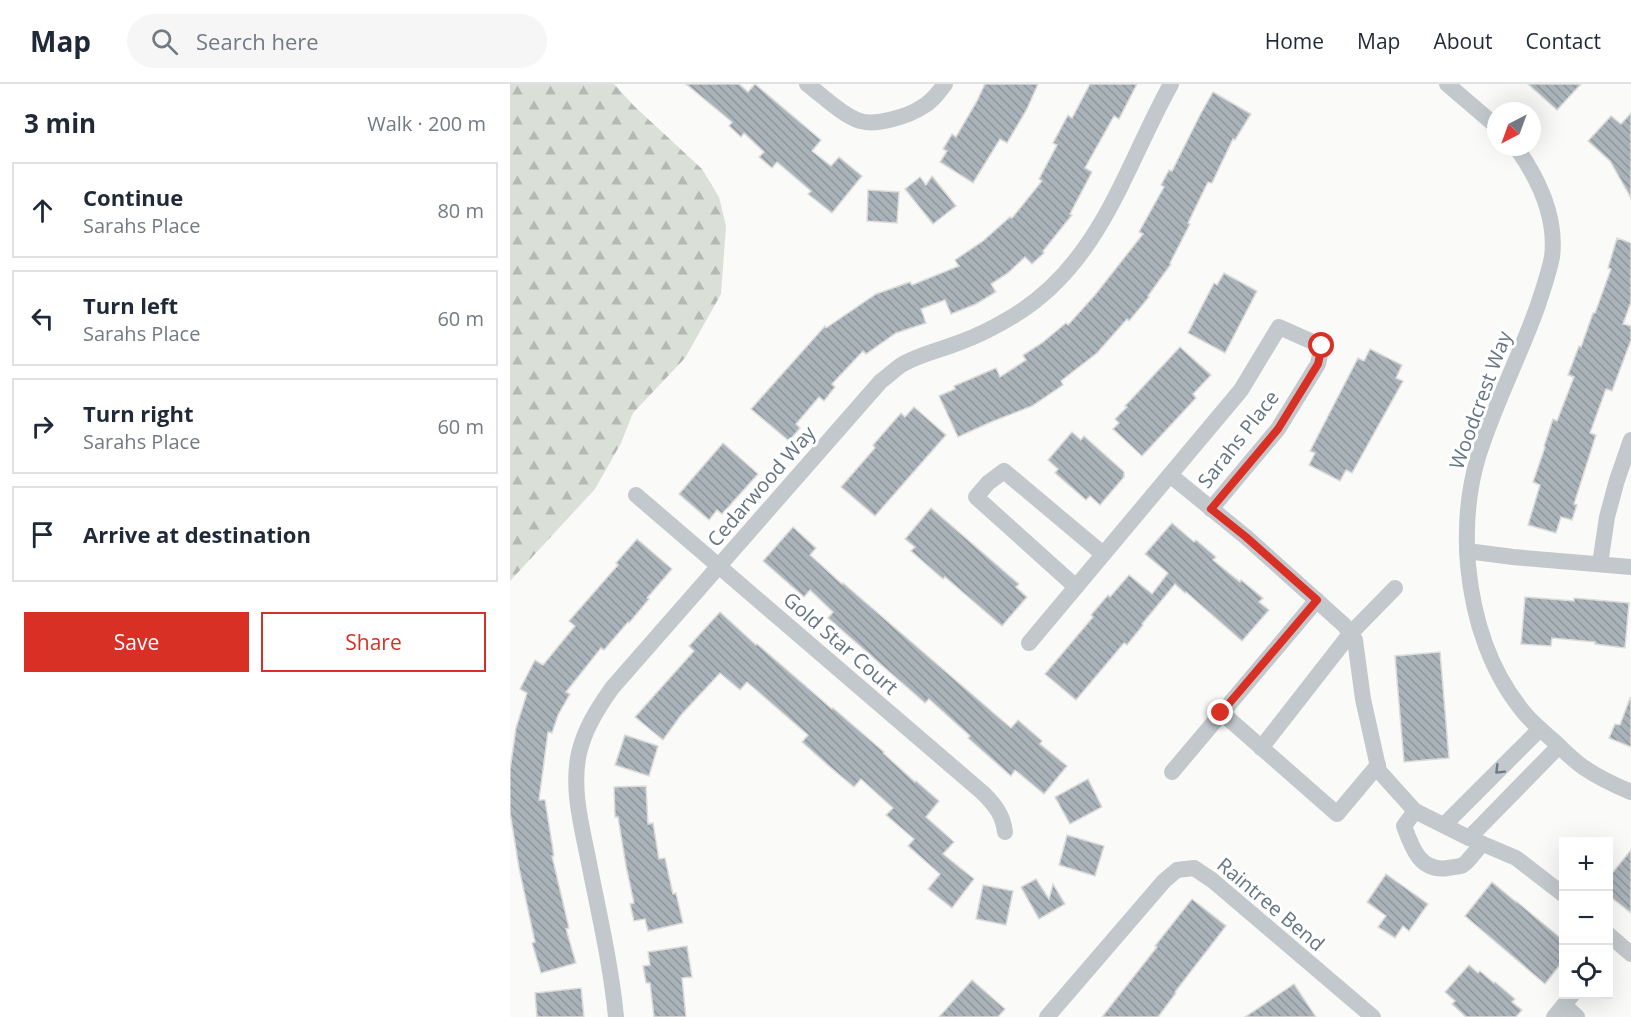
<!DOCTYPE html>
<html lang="en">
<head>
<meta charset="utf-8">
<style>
  body { margin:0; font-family:"Open Sans",sans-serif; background:#f6f6f7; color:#1f2937 }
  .controls { position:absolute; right:18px; bottom:18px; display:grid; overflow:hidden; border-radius:0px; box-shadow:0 6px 24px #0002 }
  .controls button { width:54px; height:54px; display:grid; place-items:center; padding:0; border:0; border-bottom:2px solid #e0e1e3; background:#fff; color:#1f2937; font:30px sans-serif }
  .compass { position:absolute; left:977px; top:18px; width:54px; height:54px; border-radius:50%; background:#fff; box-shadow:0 6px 24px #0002; rotate:221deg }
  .stop { position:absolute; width:18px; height:18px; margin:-14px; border:4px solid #d93025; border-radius:50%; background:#fff }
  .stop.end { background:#d93025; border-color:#fff; box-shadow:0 2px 6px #0008 }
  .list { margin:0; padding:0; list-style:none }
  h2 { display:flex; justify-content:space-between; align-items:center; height:78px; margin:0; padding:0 24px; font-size:26px }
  h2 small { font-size:20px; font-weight:400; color:#747a83 }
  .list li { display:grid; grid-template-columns:39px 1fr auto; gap:18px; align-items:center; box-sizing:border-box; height:96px; margin:0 12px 12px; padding:0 12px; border:2px solid #e0e1e3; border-radius:0px }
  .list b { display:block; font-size:22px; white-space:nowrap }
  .list p { margin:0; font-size:20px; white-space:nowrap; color:#747a83 }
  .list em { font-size:20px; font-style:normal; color:#747a83 }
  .actions { display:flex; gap:12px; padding:18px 24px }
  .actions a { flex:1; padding:14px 0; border:2px solid #d93025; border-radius:0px; text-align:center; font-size:21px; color:#d93025 }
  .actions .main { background:#d93025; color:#fff }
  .icon { flex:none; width:33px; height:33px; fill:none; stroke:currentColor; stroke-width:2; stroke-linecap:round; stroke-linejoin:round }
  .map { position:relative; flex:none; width:1121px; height:933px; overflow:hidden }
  header { display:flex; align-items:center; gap:36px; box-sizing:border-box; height:84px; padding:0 30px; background:#fff; border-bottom:2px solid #e0e1e3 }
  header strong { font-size:28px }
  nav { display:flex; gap:33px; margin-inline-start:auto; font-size:21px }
  .search { width:420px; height:54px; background:#f6f6f7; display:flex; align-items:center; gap:15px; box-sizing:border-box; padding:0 21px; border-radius:33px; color:#747a83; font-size:22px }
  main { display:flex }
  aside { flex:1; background:#fff }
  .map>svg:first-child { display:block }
  .forest { fill:url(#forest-firs) }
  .building { fill:url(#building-back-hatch); stroke:#dcdcda; stroke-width:1.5 }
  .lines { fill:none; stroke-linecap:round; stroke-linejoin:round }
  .minor { stroke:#c3c8cc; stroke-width:16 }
  .oneway { stroke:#6a7a87 }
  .route { stroke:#d93025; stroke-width:8 }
  .labels { text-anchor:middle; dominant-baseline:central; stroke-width:6; stroke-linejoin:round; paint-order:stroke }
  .street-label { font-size:20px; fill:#657683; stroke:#fff }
</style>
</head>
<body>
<header>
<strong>Map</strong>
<div class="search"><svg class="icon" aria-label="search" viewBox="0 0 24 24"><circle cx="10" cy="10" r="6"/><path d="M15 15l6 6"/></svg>Search here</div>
<nav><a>Home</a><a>Map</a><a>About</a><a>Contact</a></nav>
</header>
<main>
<aside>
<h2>3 min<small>Walk · 200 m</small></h2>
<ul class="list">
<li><svg class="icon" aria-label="ahead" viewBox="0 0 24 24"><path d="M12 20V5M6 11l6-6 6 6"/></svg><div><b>Continue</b><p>Sarahs Place</p></div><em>80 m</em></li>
<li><svg class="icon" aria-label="left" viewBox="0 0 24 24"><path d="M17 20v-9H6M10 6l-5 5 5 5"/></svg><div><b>Turn left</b><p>Sarahs Place</p></div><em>60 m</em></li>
<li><svg class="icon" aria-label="right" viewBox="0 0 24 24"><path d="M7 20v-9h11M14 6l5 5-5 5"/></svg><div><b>Turn right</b><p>Sarahs Place</p></div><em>60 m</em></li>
<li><svg class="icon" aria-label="arrive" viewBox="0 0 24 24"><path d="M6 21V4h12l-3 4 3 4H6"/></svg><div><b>Arrive at destination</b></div></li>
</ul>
<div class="actions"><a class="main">Save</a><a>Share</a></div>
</aside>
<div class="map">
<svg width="1121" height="933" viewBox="0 0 1121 933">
  <defs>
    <pattern id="forest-firs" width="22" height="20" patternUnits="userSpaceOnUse" patternTransform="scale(1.5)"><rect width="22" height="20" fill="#dadfd7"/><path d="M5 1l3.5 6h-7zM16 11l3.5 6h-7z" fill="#b4b9b4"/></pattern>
    <pattern id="building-back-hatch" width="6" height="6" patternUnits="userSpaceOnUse" patternTransform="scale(1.5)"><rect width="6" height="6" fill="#aab3b9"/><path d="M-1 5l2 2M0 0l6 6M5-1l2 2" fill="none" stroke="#8e969c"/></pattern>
  </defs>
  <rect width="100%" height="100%" fill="#fafaf8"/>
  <!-- forest -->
  <path class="forest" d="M0,0H104L124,22L192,85L209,113L216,142L211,210L175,274L123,329L111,359L85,405L0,497Z"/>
  <!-- building -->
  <g class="building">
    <path d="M176,0H229L238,8L245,0L311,56L302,67L321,82L329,73L352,92L322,129L298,110L301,107L267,78L262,84L249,73L254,68L234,49L231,53L219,42L222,38Z"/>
    <path d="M475,0H528L517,25L497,59L490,55L463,99L430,78L437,67L433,65L442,50L446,53L467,17Z"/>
    <path d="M580,0H627L609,35L604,32L575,84L582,88L560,130L562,131L533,167L534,169L522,180L515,173L498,189L481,200L486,208L466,220L441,230L435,216L411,225L416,239L386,249L356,270L353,267L322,300L325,303L314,317L309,313L286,340L290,344L279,357L241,325L315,242L316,244L366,210L400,198L402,201L449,182L445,176L473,157L500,133L502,134L532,97L529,95L547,61L543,59L558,31L562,34Z"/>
    <path d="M1018,0H1071L1047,26Z"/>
    <path d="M703,8L741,30L725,56L723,55L702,99L698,98L678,139L680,140L660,179L661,180L638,212L639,213L619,237L617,235L587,269L551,297L553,301L522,322L481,338L448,353L429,312L445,305L444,302L486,284L490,293L516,276L513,271L532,259L556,239L558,241L585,211L633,150L629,148L654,103L651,101L659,86L662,87L690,31Z"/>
    <path d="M1121,29V114L1100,77L1078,57L1101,32L1111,40Z"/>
    <path d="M422,92L446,122L423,140L395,105L410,93L416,101Z"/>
    <path d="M358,106L389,108L387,139L357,137Z"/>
    <path d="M1107,154L1121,159V218L1113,240L1121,242V256L1102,307L1096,305L1080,349L1086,351L1064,420L1067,421L1062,436L1051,433L1046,449L1018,441L1030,401L1023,398L1035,363L1034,362L1043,335L1047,337L1064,293L1058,291L1069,262L1071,263L1083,229H1085L1101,185L1098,184Z"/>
    <path d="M714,189L747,207L715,269L678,249L704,199L707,201Z"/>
    <path d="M670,263L701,291L683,310L686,314L632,372L603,345L609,339L605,335L617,323L615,322Z"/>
    <path d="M860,265L892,281L886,294L893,297L842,389L836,386L830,397L799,381L805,369L800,367L848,274L854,277Z"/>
    <path d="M404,323L436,351L365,432L331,403L365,364L363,361L391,329L395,333Z"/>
    <path d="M562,348L571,356L574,352L614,388V393L590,421L580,412L576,416L545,389L548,385L538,376Z"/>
    <path d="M213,359L248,390L212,430L207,426L199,436L169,410Z"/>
    <path d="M421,424L509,500L506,503L517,513L492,542L435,493L433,495L401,467L405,463L395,455Z"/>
    <path d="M662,439L684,458L686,456L706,473L703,476L730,498L731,496L753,514L749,518L759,526L732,557L676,508L675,509L665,500L632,540L633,541L617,561L614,559L566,616L535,590L583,533L581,531L598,511L600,513L619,491L642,510L658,489L635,470Z"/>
    <path d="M283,443L306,464L300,471L332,500L333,499L501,644L508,636L532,657L530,660L557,682L534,710L505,686L501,692L458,654L460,652L419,615L415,619L318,534L323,528L300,506L294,513L253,477Z"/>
    <path d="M127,455L162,485L137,514L139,515L119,539L118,538L94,566L91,564L56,608L60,610L48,631L42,649L38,648L29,716H35L44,772H42L59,844L56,845L66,879L31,889L22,859L25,858L9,784L0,728V686L6,644L17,609L10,605L25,576L33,581L65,542L59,537L108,481L106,479Z"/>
    <path d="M1015,513L1064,517V514L1119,519L1115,564L1085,560V558L1042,554L1041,562L1011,560Z"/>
    <path d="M210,528L246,561L247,560L322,625L323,624L374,668L373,669L405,698L406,697L429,717L416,733L444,758L433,770L464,795L442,824L418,805L430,790L398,762L404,755L376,731L383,724L351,695L344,703L320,683L292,658L298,651L237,598L230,606L210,589L171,631L153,656L125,633L184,567L179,562Z"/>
    <path d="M930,568L939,674L894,678L885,572Z"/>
    <path d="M1120,614H1121V663L1099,654L1105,640L1110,641Z"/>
    <path d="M115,651L148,662L139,692L105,681Z"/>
    <path d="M578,695L592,723L560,740L545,713Z"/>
    <path d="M136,702L138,740L143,739L149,775L155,774L163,810L166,809L173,839L138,847L135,835L124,837L120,820L124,819L116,782L108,733H105L104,703Z"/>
    <path d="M557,751L594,762L585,792L549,781Z"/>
    <path d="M1121,766V829L1098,811V794Z"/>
    <path d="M876,790L918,820L899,847L893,842L885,854L868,843L876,832L857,818Z"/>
    <path d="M526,795L539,815L543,800L555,820L529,835L511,803Z"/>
    <path d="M982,798L1006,818V817L1053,856V877L1035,900L955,832Z"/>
    <path d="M473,801L503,807L496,841L466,835Z"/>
    <path d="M682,815L716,842L665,908L666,909L648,933H592L647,863L645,862Z"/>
    <path d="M177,862L182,893L172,894L176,933H144L140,899H136L133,882L140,881L138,868Z"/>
    <path d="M959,881L968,889L970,887L984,899L985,898L1005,915L1002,918L1012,926L1006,933H956L942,920L945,917L935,908Z"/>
    <path d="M462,896L495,925L488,933H429Z"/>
    <path d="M784,900L806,933H735Z"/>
    <path d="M71,904L74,933H27L25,909Z"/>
  </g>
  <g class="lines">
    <!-- minor -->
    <g class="minor">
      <path d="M297,0C313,12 332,31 350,37C366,42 399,32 412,23C422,18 428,9 435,0"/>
      <path d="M937,0L986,42"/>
      <path d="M1006,63C1028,94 1047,133 1042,173C1039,189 1033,205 1028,221C1010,272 984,321 968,373C958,407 955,445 958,481C963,534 980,589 1016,631C1025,641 1036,650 1046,659C1054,667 1063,676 1073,683C1088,693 1104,701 1121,708"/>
      <path d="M660,391L736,453L834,541L845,556L853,615L869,687L905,727L959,754L1006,774L1054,811"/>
      <path d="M126,411L473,709C485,721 493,731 495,748"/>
      <path d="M957,467L1003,473L1121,483"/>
      <path d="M1090,480L1097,433L1107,396L1121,356"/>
      <path d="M566,503L466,413L478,399L494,387L593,470"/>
      <path d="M519,559L731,306L769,243L812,262L808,280L768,345L701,425"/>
      <path d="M712,629L827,730L868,681"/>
      <path d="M751,664L840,550L885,504"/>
      <path d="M662,688L807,516"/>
      <path d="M905,727L894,742C902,764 910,788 938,784C942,783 949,783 953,781C958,778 967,765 972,760"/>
      <path d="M934,741L1030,645"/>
      <path d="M959,754L1049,662"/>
      <path d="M1098,850L1121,870"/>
      <path d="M1054,921L1067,933"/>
      <path d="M106,933C101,881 89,830 79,779C72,743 61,705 69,669C75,644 88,624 102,604L371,297C378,292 385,285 393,280C410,270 430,266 448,259C468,252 487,242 505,231C591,178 615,83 661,0"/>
      <path d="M537,933L654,797L667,786L684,784L702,796L863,933"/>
      <path d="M1044,933L1063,910"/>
    </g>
  </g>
  <!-- one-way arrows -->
  <defs><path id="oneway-chevron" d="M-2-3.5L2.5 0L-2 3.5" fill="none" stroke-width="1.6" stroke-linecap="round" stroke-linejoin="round" transform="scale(1.5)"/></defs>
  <use class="oneway" href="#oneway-chevron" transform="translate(989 686) rotate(135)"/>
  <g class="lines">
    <!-- route -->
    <path class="route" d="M711,629L807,516L736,453L701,425L768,345L808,280L812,262"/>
  </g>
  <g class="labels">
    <!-- street labels -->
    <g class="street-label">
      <text transform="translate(970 316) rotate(-70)">Woodcrest Way</text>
      <text transform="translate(728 355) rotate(-52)">Sarahs Place</text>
      <text transform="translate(251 402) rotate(-49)">Cedarwood Way</text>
      <text transform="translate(331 559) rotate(41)">Gold Star Court</text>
      <text transform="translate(761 820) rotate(40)">Raintree Bend</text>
    </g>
  </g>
</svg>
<div class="controls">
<button>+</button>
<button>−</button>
<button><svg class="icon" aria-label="locate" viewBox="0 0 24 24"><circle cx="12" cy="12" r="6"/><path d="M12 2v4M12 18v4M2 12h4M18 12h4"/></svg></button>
</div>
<svg class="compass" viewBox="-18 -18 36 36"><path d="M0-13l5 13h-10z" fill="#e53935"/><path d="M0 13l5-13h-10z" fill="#747a83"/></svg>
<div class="stop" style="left:812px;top:262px"></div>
<div class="stop end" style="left:711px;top:629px"></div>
</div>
</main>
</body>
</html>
